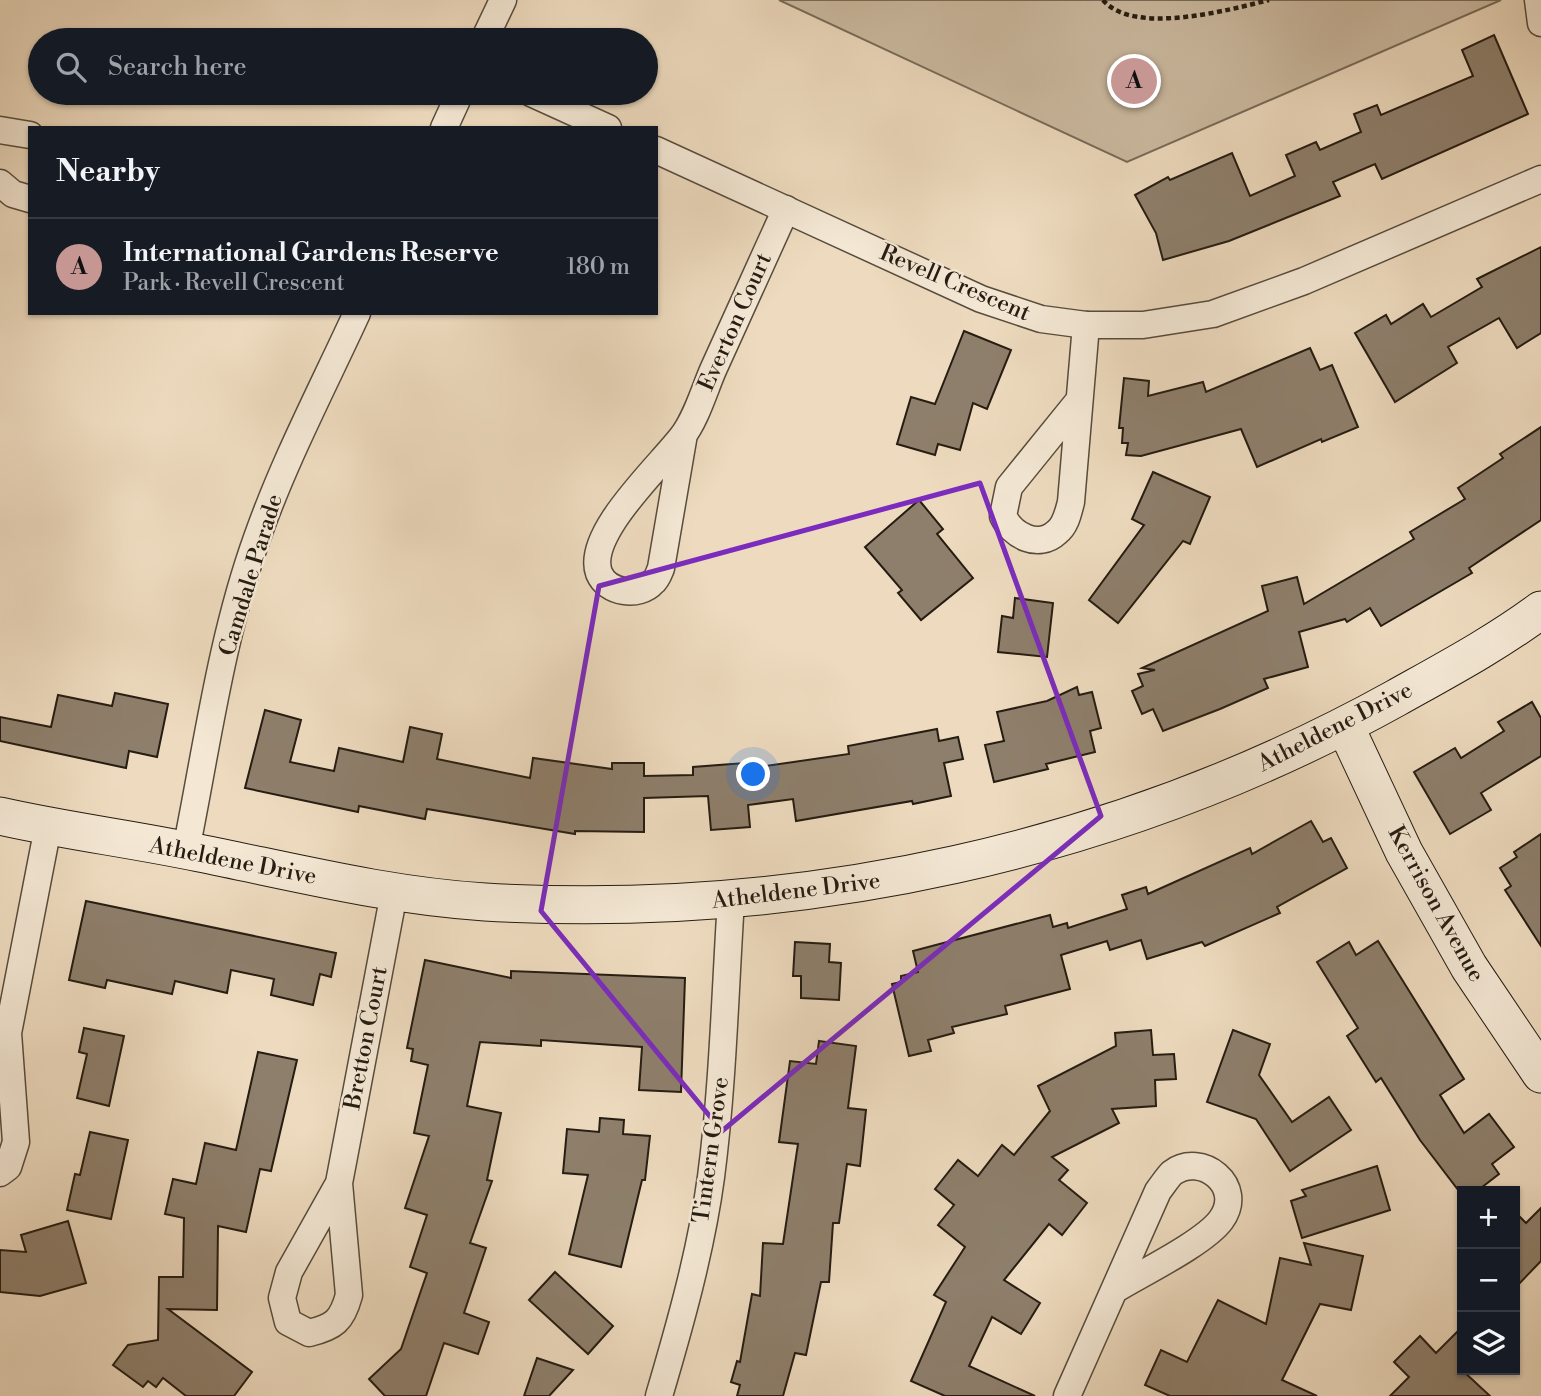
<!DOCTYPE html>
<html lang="en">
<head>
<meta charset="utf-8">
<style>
  body { margin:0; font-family:"Libre Bodoni",serif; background:#20242c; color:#f1f3f6 }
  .controls { position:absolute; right:21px; bottom:21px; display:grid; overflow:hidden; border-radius:0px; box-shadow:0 2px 5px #0004 }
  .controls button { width:63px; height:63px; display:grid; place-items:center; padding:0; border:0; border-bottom:2px solid #363941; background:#171b24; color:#f1f3f6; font:35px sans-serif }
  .you { position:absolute; left:754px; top:775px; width:24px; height:24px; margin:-18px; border:5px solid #fff; border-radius:50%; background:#1a73e8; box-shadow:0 0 0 10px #1a73e833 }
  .badge { display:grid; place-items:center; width:46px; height:46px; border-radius:50%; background:#c59692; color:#111; font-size:23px; font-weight:700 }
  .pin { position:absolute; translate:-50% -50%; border:4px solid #fff; box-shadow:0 2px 7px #0006 }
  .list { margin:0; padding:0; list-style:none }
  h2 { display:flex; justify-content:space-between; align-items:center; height:91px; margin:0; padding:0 28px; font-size:30px }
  h2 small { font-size:23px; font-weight:400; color:#9ea1a6 }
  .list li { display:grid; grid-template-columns:46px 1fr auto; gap:21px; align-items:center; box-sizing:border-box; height:98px; padding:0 28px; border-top:2px solid #363941 }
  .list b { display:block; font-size:26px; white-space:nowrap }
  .list p { margin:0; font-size:23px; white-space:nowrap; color:#9ea1a6 }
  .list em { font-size:23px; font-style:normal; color:#9ea1a6 }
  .icon { flex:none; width:38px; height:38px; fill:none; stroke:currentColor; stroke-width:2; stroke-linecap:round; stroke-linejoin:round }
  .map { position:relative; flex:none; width:1541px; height:1396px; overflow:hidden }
  .search { position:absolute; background:#171b24; box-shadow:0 2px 5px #0004; left:28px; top:28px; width:630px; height:77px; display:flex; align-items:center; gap:18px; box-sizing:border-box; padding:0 24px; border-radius:38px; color:#9ea1a6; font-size:26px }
  .panel { position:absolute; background:#171b24; box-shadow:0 2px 5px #0004; left:28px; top:126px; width:630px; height:189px; border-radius:0px }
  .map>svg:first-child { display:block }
  .green { fill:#ccbba2; stroke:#786c5a; stroke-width:2 }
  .building { fill:#8e7f6c; stroke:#251c12; stroke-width:2 }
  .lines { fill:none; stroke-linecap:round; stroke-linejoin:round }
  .street-casing { stroke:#574c3d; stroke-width:29 }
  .secondary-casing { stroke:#251c12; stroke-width:39 }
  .path { stroke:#251c12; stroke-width:4.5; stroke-dasharray:5 3.5; stroke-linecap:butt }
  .street { stroke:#f4e8d5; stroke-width:26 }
  .secondary { stroke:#f4e8d5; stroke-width:37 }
  .marked { fill:none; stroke:#7b2cbf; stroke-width:5; stroke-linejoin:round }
  .labels { text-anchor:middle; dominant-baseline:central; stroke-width:5; stroke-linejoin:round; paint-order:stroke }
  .street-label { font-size:23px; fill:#251c12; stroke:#f4e8d5 }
</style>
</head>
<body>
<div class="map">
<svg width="1541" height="1396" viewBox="0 0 1541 1396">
  <rect width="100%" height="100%" fill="#eedbbf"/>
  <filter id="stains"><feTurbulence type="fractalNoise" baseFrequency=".00286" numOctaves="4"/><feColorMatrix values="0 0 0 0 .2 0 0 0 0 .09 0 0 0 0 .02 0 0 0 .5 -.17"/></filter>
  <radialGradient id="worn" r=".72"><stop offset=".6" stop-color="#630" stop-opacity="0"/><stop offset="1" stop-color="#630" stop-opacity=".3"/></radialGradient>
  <!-- green -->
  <path class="green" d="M779,0H1501L1127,162Z"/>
  <!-- building -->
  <g class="building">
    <path d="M1494,35L1528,114L1382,179L1375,164L1333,182L1340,196L1229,241L1163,260L1156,233L1135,195L1168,177L1170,180L1232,153L1250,196L1295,176L1286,155L1316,142L1320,150L1361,132L1354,114L1377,105L1381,115L1473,76L1462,50Z"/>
    <path d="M1541,247V333L1517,348L1499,318L1448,347L1457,363L1395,402L1355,333L1386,315L1391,324L1423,304L1431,317L1482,287L1477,279Z"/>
    <path d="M964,331L1011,350L987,409L973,403L960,450L938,444L935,455L897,444L911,397L935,404Z"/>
    <path d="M1310,348L1320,370L1332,365L1358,427L1322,442L1321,439L1257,467L1241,429L1141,456L1126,455L1128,443H1122L1123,428H1119L1124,378L1149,381L1148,396L1203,382L1206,392Z"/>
    <path d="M1541,427V520L1469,568L1472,573L1381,626L1370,608L1347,622L1345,619L1299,632L1308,667L1264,679L1268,688L1220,709L1163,731L1153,709L1142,714L1132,691L1143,686L1138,674L1155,670L1142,668L1268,611L1262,586L1297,577L1304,604L1414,539L1410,532L1465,499L1458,488L1503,458L1500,454Z"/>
    <path d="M1153,472L1210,497L1190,544L1183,541L1118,623L1089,600L1144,525L1132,519Z"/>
    <path d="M919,500L943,529L937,534L973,578L921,620L898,593L902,590L865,547Z"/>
    <path d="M1015,598L1053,603L1047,657L998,652L1002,616L1013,618Z"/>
    <path d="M1077,687L1079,695L1092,692L1101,728L1090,731L1095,752L1046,764L1048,769L994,782L985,745L1004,741L997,712L1047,701Z"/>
    <path d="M115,693L168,704L157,757L129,751L126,768L0,741V717L51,727L58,695L112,706Z"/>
    <path d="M1532,702L1541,718V756L1481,793L1491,810L1450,834L1414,772L1455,748L1461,758L1504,731L1498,722Z"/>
    <path d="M265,710L301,720L290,762L334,771L339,748L403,762L410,727L442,734L437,759L530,778L533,758L612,769V763H644V776L693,775V767L745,763V769L849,754L848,746L937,729L939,741L958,737L963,759L944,763L951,796L913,804L912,801L796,821L793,799L748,805L750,827L711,830L708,796L644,798V832L575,831V834L427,809L425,819L359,806L358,812L245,788Z"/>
    <path d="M1311,821L1323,842L1331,838L1347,868L1277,907L1280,913L1205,946L1202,942L1147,959L1141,940L1110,950L1107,941L1061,955L1070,989L1005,1006L1007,1014L952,1027L954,1033L928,1040L931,1051L909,1056L892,984L901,982V976L918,972L913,951L1050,915L1053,927L1067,923L1068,928L1127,909L1122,895L1146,887L1148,894L1250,848L1252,854Z"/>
    <path d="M1541,834V946L1505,890L1511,886L1500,868L1517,857L1514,852Z"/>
    <path d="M86,901L336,953L331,977L320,974L313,1005L271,995L274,979L231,970L227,993L175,981L172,994L107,980L105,988L69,980Z"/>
    <path d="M1378,941L1464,1079L1440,1095L1464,1133L1489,1114L1514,1147L1492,1164L1499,1174L1477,1191H1462V1195L1420,1140L1381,1078L1376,1082L1347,1036L1358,1028L1317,962L1349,942L1356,955Z"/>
    <path d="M795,942L830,944L829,962L841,963L839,1000L801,998V976H793Z"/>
    <path d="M425,960L511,978V971L685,978L681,1092L639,1090L642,1047L541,1040V1046L480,1042L467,1106L501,1113L487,1180L492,1181L470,1243L486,1248L464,1313L489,1322L478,1354L444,1343L426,1396H385L369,1379L401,1349L427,1273L410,1267L427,1215L405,1208L429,1136L414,1133L428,1065L411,1061L413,1049L407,1048Z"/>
    <path d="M84,1028L124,1036L109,1106L77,1098L87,1054L79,1052Z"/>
    <path d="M1151,1030L1153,1055L1174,1054L1176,1079L1155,1080L1156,1106L1112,1109L1119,1123L1052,1157L1068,1170L1059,1180L1087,1203L1062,1235L1049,1224L1004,1280L1040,1303L1021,1334L992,1317L969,1366L1035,1396H945L911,1381L946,1302L934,1295L965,1247L938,1225L954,1205L935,1189L958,1160L978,1176L1002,1145L1014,1155L1050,1111L1038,1086L1116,1046L1115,1033Z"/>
    <path d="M1233,1030L1270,1044L1259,1075L1292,1122L1329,1097L1351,1130L1290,1171L1256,1119L1207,1102Z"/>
    <path d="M819,1041L856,1046L848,1108L866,1110L860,1166L847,1164L839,1223H833L829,1282H821L806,1355L795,1353L783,1396H737L740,1385L731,1382L737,1361L740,1362L752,1294L760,1296L763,1243L783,1244L798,1144L779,1142L790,1061L816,1064Z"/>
    <path d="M258,1052L297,1060L271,1171L260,1169L246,1232L218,1226L217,1310L168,1309L252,1372L234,1396H186L163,1378L156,1387L148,1381L143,1387L113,1365L128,1345L158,1340L159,1277H183L184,1218L165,1214L173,1179L196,1184L205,1143L236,1150Z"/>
    <path d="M600,1118L624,1120L623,1134L650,1136L645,1180H642L621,1267L569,1254L588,1175L563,1173L567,1129L599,1132Z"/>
    <path d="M90,1132L128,1140L111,1219L67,1210L75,1174L80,1175Z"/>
    <path d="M1377,1166L1390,1210L1302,1238L1291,1201L1306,1196L1302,1190Z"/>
    <path d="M1541,1208V1261L1515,1288V1212L1526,1223Z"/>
    <path d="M68,1221L86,1283L40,1296L0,1292V1250L26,1252L21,1235Z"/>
    <path d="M1304,1243L1363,1256L1351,1310L1320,1304L1282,1380L1317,1396H1170L1145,1385L1161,1350L1187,1362L1218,1300L1266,1324L1280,1258L1311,1265Z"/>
    <path d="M555,1272L613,1326L588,1354L529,1300Z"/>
    <path d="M1462,1327V1370L1490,1396H1390L1409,1377L1394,1362L1420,1336L1436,1353Z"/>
    <path d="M537,1358L573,1370L549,1396H524Z"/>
  </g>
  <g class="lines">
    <defs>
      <g id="street">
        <path d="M1538,0L1541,23"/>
        <path d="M484,40L503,0"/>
        <path d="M531,93L608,128"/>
        <path d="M444,128L460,93"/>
        <path d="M0,130L30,135"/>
        <path d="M656,150L981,299L1041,319L1086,325H1143L1213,314L1304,281L1541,179"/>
        <path d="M0,183L13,194L30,199"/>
        <path d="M1077,403L1009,487L1003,516C1012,535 1038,550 1057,532C1066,525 1068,513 1071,502L1086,325"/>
        <path d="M684,434L661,568C659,573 657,579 653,582C639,598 607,593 599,573C585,535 658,468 682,437C696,419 704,391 713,370C737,316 762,263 786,209"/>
        <path d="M186,850C207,746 221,638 257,538C284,461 323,387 357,313"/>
        <path d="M0,1173L8,1167L16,1142L8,1033L48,827"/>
        <path d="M339,1183L289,1272L282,1298L288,1322L309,1333C334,1327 342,1321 349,1295L339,1183L394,893"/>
        <path d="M659,1396C680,1325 701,1251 711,1177C723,1085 725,993 731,900"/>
        <path d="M1067,1396L1158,1191C1162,1186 1167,1178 1172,1173C1201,1151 1246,1186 1221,1220C1204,1243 1142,1273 1116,1289"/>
      </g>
      <g id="secondary">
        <path d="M1345,726L1404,852L1469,967L1541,1074"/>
        <path d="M0,816C66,831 133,839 199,853C294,872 388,896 485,902C802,920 1118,852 1396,698C1446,670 1495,644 1541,610"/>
      </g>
    </defs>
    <!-- street casing -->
    <use href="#street" class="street-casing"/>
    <!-- secondary casing -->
    <use href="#secondary" class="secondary-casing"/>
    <!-- path -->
    <path class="path" d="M1103,0C1133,36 1229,10 1269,0"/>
    <!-- street -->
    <use href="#street" class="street"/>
    <!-- secondary -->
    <use href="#secondary" class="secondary"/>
  </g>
  <!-- marked area -->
  <path class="marked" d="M980,483L1101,816L722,1131L541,911L599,586Z"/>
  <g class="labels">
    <!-- street labels -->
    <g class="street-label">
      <text transform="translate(955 283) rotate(23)">Revell Crescent</text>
      <text transform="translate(735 322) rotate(-66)">Everton Court</text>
      <text transform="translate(251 575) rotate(-73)">Camdale Parade</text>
      <text transform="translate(1335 727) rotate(-27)">Atheldene Drive</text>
      <text transform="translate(233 861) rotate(11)">Atheldene Drive</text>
      <text transform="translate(796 891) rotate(-7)">Atheldene Drive</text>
      <text transform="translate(1436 904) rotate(61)">Kerrison Avenue</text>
      <text transform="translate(366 1038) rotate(-79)">Bretton Court</text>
      <text transform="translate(711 1150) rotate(-82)">Tintern Grove</text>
    </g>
  </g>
  <rect width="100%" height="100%" filter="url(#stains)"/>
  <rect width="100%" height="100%" fill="url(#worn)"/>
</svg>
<div class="controls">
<button>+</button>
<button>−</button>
<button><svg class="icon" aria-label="layers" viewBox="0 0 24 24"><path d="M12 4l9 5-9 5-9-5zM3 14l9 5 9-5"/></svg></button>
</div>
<div class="you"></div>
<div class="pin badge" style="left:1134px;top:81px">A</div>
<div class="search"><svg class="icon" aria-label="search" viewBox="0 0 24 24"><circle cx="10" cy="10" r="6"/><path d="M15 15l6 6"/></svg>Search here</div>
<section class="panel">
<h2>Nearby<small></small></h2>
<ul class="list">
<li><span class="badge">A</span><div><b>International Gardens Reserve</b><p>Park · Revell Crescent</p></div><em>180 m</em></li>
</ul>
</section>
</div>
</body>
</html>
